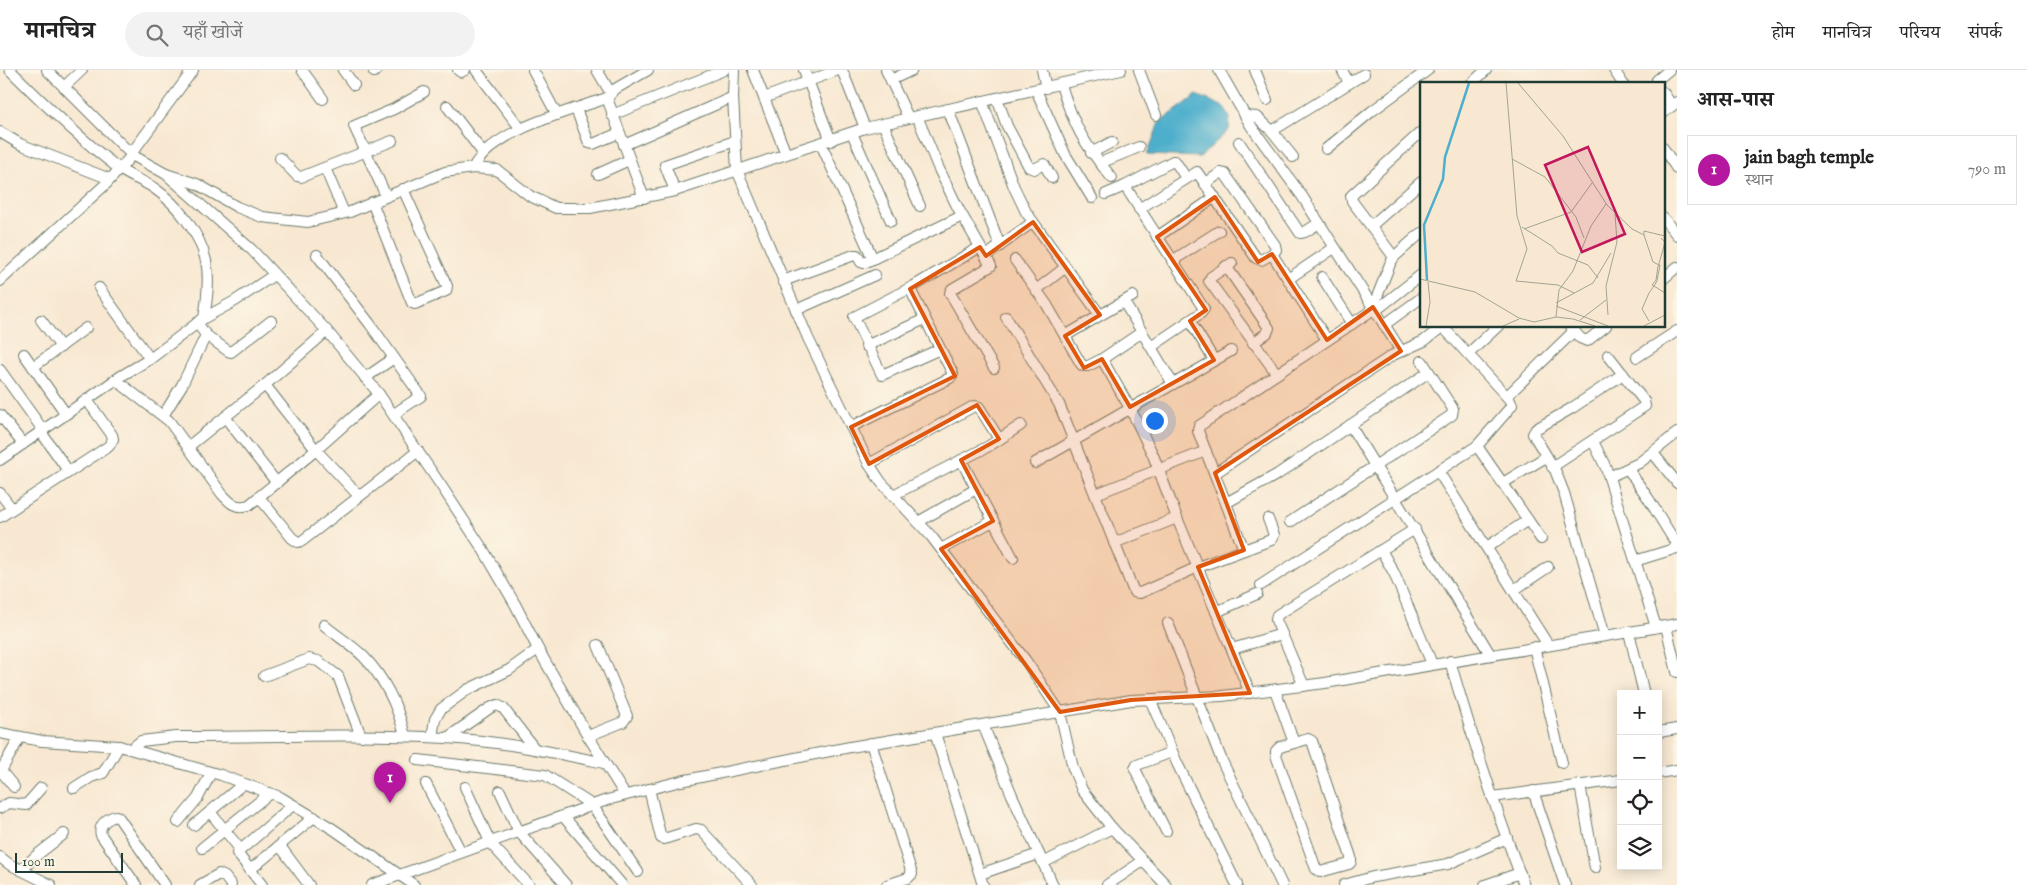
<!DOCTYPE html>
<html lang="hi">
<head>
<meta charset="utf-8">
<style>
  body { margin:0; font-family:"IM FELL English","Noto Serif Devanagari",serif; background:#f2f2f2; color:#222 }
  .controls { position:absolute; right:15px; bottom:15px; display:grid; overflow:hidden; border-radius:0px; box-shadow:0 2px 12px #0003 }
  .controls button { width:45px; height:45px; display:grid; place-items:center; padding:0; border:0; border-bottom:1px solid #e0e0e0; background:#fff; color:#222; font:25px sans-serif }
  .scale { position:absolute; left:15px; bottom:12px; width:108px; box-sizing:border-box; padding-left:5px; border:2px solid #1f3d34; border-top:0; font-size:14px; line-height:18px; white-space:nowrap; color:#1f3d34; -webkit-text-stroke:4px #fcf5e5; paint-order:stroke }
  .you { position:absolute; left:1154px; top:350px; width:18px; height:18px; margin:-12px; border:4px solid #fff; border-radius:50%; background:#1a73e8; box-shadow:0 0 0 8px #1a73e833 }
  .badge { display:grid; place-items:center; width:32px; height:32px; border-radius:50%; background:#b5179e; color:#fff; font-size:16px; font-weight:700 }
  .pin { position:absolute; translate:-50% -41px; filter:drop-shadow(0 1px 2px #0008) }
  .pin::after { content:''; position:absolute; top:26px; width:18px; height:15px; background:inherit; clip-path:polygon(0 0,100% 0,50% 100%) }
  .list { margin:0; padding:0; list-style:none }
  h2 { display:flex; justify-content:space-between; align-items:center; height:65px; margin:0; padding:0 20px; font-size:21px }
  h2 small { font-size:16px; font-weight:400; color:#767676 }
  .list li { display:grid; grid-template-columns:32px 1fr auto; gap:15px; align-items:center; box-sizing:border-box; height:70px; margin:0 10px 10px; padding:0 10px; border:1px solid #e0e0e0; border-radius:0px }
  .list b { display:block; font-size:19px; white-space:nowrap }
  .list p { margin:0; font-size:16px; white-space:nowrap; color:#767676 }
  .list em { font-size:16px; font-style:normal; color:#767676 }
  .icon { flex:none; width:28px; height:28px; fill:none; stroke:currentColor; stroke-width:2; stroke-linecap:round; stroke-linejoin:round }
  .map { position:relative; flex:none; width:1677px; height:815px; overflow:hidden }
  header { display:flex; align-items:center; gap:30px; box-sizing:border-box; height:70px; padding:0 25px; background:#fff; border-bottom:1px solid #e0e0e0 }
  header strong { font-size:24px }
  nav { display:flex; gap:28px; margin-inline-start:auto; font-size:18px }
  .search { width:350px; height:45px; background:#f2f2f2; display:flex; align-items:center; gap:12px; box-sizing:border-box; padding:0 18px; border-radius:28px; color:#767676; font-size:19px }
  main { display:flex }
  aside { flex:1; background:#fff }
  .map>svg:first-child { display:block }
  .water { fill:#4dafcc; stroke:#367680 }
  .lines { fill:none; stroke-linecap:round; stroke-linejoin:round }
  .minor-casing { stroke:#6b796b; stroke-width:12 }
  .minor { stroke:#fff; stroke-width:10 }
  .marked { fill:#de580e; fill-opacity:0.2; stroke:#de580e; stroke-width:4; stroke-linejoin:round }
  .inset-river { fill:none; stroke:#4dafcc; stroke-width:2.5 }
  .inset-road { fill:none; stroke:#a1a493; stroke-width:1 }
  .view { fill:#c2185b; fill-opacity:0.15; stroke:#c2185b; stroke-width:2.5 }
  .inset-edge { fill:none; stroke:#1f3d34; stroke-width:2.5 }
</style>
</head>
<body>
<header>
<strong>मानचित्र</strong>
<div class="search"><svg class="icon" aria-label="search" viewBox="0 0 24 24"><circle cx="10" cy="10" r="6"/><path d="M15 15l6 6"/></svg>यहाँ खोजें</div>
<nav><a>होम</a><a>मानचित्र</a><a>परिचय</a><a>संपर्क</a></nav>
</header>
<main>
<div class="map">
<svg width="1677" height="815" viewBox="0 0 1677 815">
  <rect width="100%" height="100%" fill="#fcf5e5"/>
  <filter id="ink" filterUnits="userSpaceOnUse"><feTurbulence type="fractalNoise" baseFrequency=".02" numOctaves="2"/><feDisplacementMap in="SourceGraphic" scale="10" xChannelSelector="R" yChannelSelector="G"/><feConvolveMatrix kernelMatrix="1 2 1 2 8 2 1 2 1" color-interpolation-filters="sRGB"/></filter>
  <filter id="wash" filterUnits="userSpaceOnUse"><feTurbulence type="fractalNoise" baseFrequency=".0096" numOctaves="4" result="noise"/><feDisplacementMap in="SourceGraphic" scale="20" xChannelSelector="R" yChannelSelector="G"/><feGaussianBlur stdDeviation="1.12" result="paint"/><feColorMatrix in="noise" values="0 0 0 0 0 0 0 0 0 0 0 0 0 0 0 0 0 1.4 0 .05"/><feComposite in="paint" operator="in"/></filter>
  <g filter="url(#wash)">
    <rect width="100%" height="100%" fill="#f8e8d2"/>
    <!-- water -->
    <path class="water" d="M1197,25L1224,37L1230,48L1229,60L1200,87L1147,85L1159,53Z"/>
  </g>
  <g filter="url(#ink)">
    <g class="lines">
      <defs>
        <g id="minor">
          <path d="M47,0L132,85L166,104L252,180L327,261L379,324L442,417L484,481L515,534L538,579L588,666L625,725"/>
          <path d="M302,0L323,29"/>
          <path d="M343,0L354,15"/>
          <path d="M458,0L461,2L465,0"/>
          <path d="M476,0L521,59"/>
          <path d="M533,0L557,45"/>
          <path d="M597,0L610,22L611,24L607,28L644,128"/>
          <path d="M734,0L733,27L737,100L808,268L869,394L881,412L931,466L1026,591L1060,642L1073,698L1082,720L1112,758L1166,815"/>
          <path d="M753,0L786,84"/>
          <path d="M804,0L831,71"/>
          <path d="M842,0L865,58"/>
          <path d="M886,0L908,47"/>
          <path d="M1042,0L1046,18"/>
          <path d="M1139,0L1156,45"/>
          <path d="M1219,0L1251,56L1302,126L1401,281"/>
          <path d="M1255,0L1267,30"/>
          <path d="M1342,0L1349,13"/>
          <path d="M1614,0L1623,14"/>
          <path d="M374,2L377,0"/>
          <path d="M891,10L912,0"/>
          <path d="M1471,14L1486,0"/>
          <path d="M1658,14L1657,10L1669,0"/>
          <path d="M1061,15C1074,56 1084,74 1112,108"/>
          <path d="M64,17L82,0"/>
          <path d="M1036,20L1065,84L1092,128"/>
          <path d="M610,22L648,0"/>
          <path d="M1663,22L1672,36"/>
          <path d="M764,28L838,0"/>
          <path d="M997,28L1007,56L1029,97L1034,99L1044,94L1052,108"/>
          <path d="M982,31L1014,117L1026,142L1100,245"/>
          <path d="M447,36L483,83"/>
          <path d="M576,39L589,73L593,74L619,63"/>
          <path d="M948,39L1000,176"/>
          <path d="M1663,43L1677,32"/>
          <path d="M612,45L724,0"/>
          <path d="M917,46L938,97L958,138L991,196L952,219L950,223L994,298"/>
          <path d="M1246,46L1257,47L1272,61L1364,4"/>
          <path d="M883,54L920,136"/>
          <path d="M1272,61L1293,87"/>
          <path d="M0,62L20,74L110,109"/>
          <path d="M852,63L891,151"/>
          <path d="M1239,72L1300,163L1305,162L1319,153"/>
          <path d="M821,74L873,189"/>
          <path d="M624,75L733,27"/>
          <path d="M1663,78L1677,99"/>
          <path d="M1326,79L1372,41L1428,0"/>
          <path d="M1091,83L1112,72"/>
          <path d="M131,84L193,0"/>
          <path d="M280,88L297,106L301,107L392,71"/>
          <path d="M1100,93L1139,77"/>
          <path d="M325,98L344,143"/>
          <path d="M473,98C494,59 567,42 607,28"/>
          <path d="M166,104L197,114L237,137L262,147L308,152L350,142L445,102L473,98L497,100L530,126L556,138H590L675,121L865,58L1121,0"/>
          <path d="M598,104L629,90"/>
          <path d="M1205,114L1220,103L1225,104L1275,175L1276,180L1272,184"/>
          <path d="M1125,116L1204,239L1201,243L1151,277"/>
          <path d="M675,121L665,95L735,71"/>
          <path d="M1106,124L1125,116L1173,91H1175L1186,108"/>
          <path d="M386,126L354,56L394,39L424,22"/>
          <path d="M372,132L412,233L415,234L446,221L447,216L403,119"/>
          <path d="M1139,139L1197,102L1256,188L1261,190L1272,184L1327,270"/>
          <path d="M1663,148L1677,165"/>
          <path d="M1371,156L1421,112"/>
          <path d="M1157,167L1215,127"/>
          <path d="M317,185L370,254L421,326L394,344"/>
          <path d="M986,186L1033,152"/>
          <path d="M1394,187L1352,131L1351,126L1421,62"/>
          <path d="M1015,190L1047,235L1081,294L1083,296H1088L1102,289L1131,340L1153,385L1177,448L1250,623"/>
          <path d="M1172,191L1219,161"/>
          <path d="M1232,193L1211,207L1209,211L1277,304"/>
          <path d="M1226,196L1269,258L1267,263L1253,273"/>
          <path d="M1322,207L1352,254"/>
          <path d="M1288,209L1334,178"/>
          <path d="M1663,209L1677,197"/>
          <path d="M0,211L107,113L132,85"/>
          <path d="M783,211L854,185H857L861,192L864,193L962,146"/>
          <path d="M99,218L150,289"/>
          <path d="M1036,220L1066,197"/>
          <path d="M1124,232L1173,314"/>
          <path d="M796,240L875,205"/>
          <path d="M1375,241L1421,205"/>
          <path d="M1006,247L1059,334L1134,522L1140,523L1198,497L1271,470L1274,465L1268,449"/>
          <path d="M204,248L235,231L274,205"/>
          <path d="M41,250L61,277"/>
          <path d="M1190,251L1214,290"/>
          <path d="M1384,255L1421,228"/>
          <path d="M1571,257L1580,268L1587,271L1606,256"/>
          <path d="M206,265L228,281L231,282L271,251"/>
          <path d="M1065,266L1133,226"/>
          <path d="M866,276L925,249"/>
          <path d="M940,279L882,305L854,247L914,216L980,177"/>
          <path d="M24,284L66,344"/>
          <path d="M1468,284L1498,256"/>
          <path d="M1637,287L1677,261"/>
          <path d="M1102,289L1142,262"/>
          <path d="M33,297L86,258"/>
          <path d="M0,300L43,360"/>
          <path d="M365,308L394,288"/>
          <path d="M116,310L169,351L222,424C230,433 236,439 249,435L316,380L379,324"/>
          <path d="M265,315L327,261"/>
          <path d="M1507,326L1574,261"/>
          <path d="M0,345L23,374"/>
          <path d="M163,346L182,315L206,265L197,253"/>
          <path d="M225,347L277,413"/>
          <path d="M1350,355L1490,584"/>
          <path d="M851,357L950,308L953,304L910,219"/>
          <path d="M41,362L69,402"/>
          <path d="M1593,371L1606,398L1656,557"/>
          <path d="M189,376L265,315L316,380L359,426"/>
          <path d="M1477,376L1541,469"/>
          <path d="M1653,383L1677,413"/>
          <path d="M0,390L121,306L150,289L204,248C207,230 210,209 206,191C200,163 177,134 154,118C142,110 128,106 117,97C79,68 44,34 10,0"/>
          <path d="M961,390L1013,488"/>
          <path d="M1035,393L1231,281"/>
          <path d="M869,394L974,336L979,337L999,369"/>
          <path d="M1552,397L1645,336L1644,331L1608,285"/>
          <path d="M1628,399L1648,428L1677,475"/>
          <path d="M1438,401L1548,575"/>
          <path d="M1215,403L1393,285L1424,271L1443,256"/>
          <path d="M1609,407L1639,393L1677,363"/>
          <path d="M1503,413L1546,387"/>
          <path d="M0,423L12,439"/>
          <path d="M1096,424L1206,381"/>
          <path d="M893,425L989,376L1021,355"/>
          <path d="M259,427L292,468L298,472L302,471L418,381"/>
          <path d="M1226,433L1278,404L1429,302"/>
          <path d="M0,447L109,376L113,369L112,365L87,330"/>
          <path d="M918,452L976,419"/>
          <path d="M1290,452L1452,345L1453,339L1422,291"/>
          <path d="M1114,473L1177,448"/>
          <path d="M1487,477L1528,450"/>
          <path d="M941,479L993,451"/>
          <path d="M1244,480L1198,361L1199,356L1368,243L1373,237L1390,194L1394,187L1421,163"/>
          <path d="M1381,480L1394,503L1432,594"/>
          <path d="M1635,491L1677,478"/>
          <path d="M1261,515L1477,376L1509,339L1512,335L1509,329L1443,257"/>
          <path d="M1514,520L1548,497"/>
          <path d="M1216,542L1257,524"/>
          <path d="M1168,553L1222,691L1282,815"/>
          <path d="M324,555C337,566 352,575 364,587C385,609 398,637 405,666"/>
          <path d="M1666,556L1677,602"/>
          <path d="M1629,562L1644,624"/>
          <path d="M1605,566L1564,423L1555,400L1533,364L1536,359L1572,338L1623,304"/>
          <path d="M1534,577L1562,693"/>
          <path d="M1232,579L1282,564"/>
          <path d="M1450,591C1472,667 1496,741 1524,815"/>
          <path d="M264,606L309,589L318,591L338,606L361,666"/>
          <path d="M1304,616L1276,550L1277,545L1415,459"/>
          <path d="M1275,620L1294,673L1280,677L1276,681V685L1316,799L1320,802L1349,794L1351,792V787L1312,671L1308,669L1294,673"/>
          <path d="M1150,629L1177,693L1237,815"/>
          <path d="M983,655L1012,725L1053,815"/>
          <path d="M1658,662L1677,659"/>
          <path d="M0,663L42,671L119,676L221,705L280,727L333,759L414,815"/>
          <path d="M935,663L983,815"/>
          <path d="M588,666L623,652L627,646L598,575"/>
          <path d="M432,667L435,649L441,639L467,620L509,600L538,579"/>
          <path d="M447,668L490,638L497,635L503,638L534,678"/>
          <path d="M871,673L912,804L908,808L887,815"/>
          <path d="M131,679L141,671L176,667C266,667 357,663 446,668C500,671 552,682 604,693"/>
          <path d="M418,690L545,705L592,735L638,802"/>
          <path d="M1658,703L1677,700"/>
          <path d="M426,714L461,782"/>
          <path d="M1580,715L1595,798"/>
          <path d="M14,717L1,701L20,667"/>
          <path d="M465,717L491,774L529,815"/>
          <path d="M74,718L91,707L103,703L119,676"/>
          <path d="M649,719L661,768L664,769L696,759L701,760L752,815"/>
          <path d="M500,721L519,762L566,815"/>
          <path d="M1533,721L1565,815"/>
          <path d="M1492,727L1621,710"/>
          <path d="M0,738L9,733L26,735L41,718"/>
          <path d="M210,742L240,779"/>
          <path d="M563,746L622,815"/>
          <path d="M178,752L198,728L211,703"/>
          <path d="M194,755L243,714"/>
          <path d="M1166,761L1135,699L1137,695L1172,682"/>
          <path d="M280,776L309,815"/>
          <path d="M202,778L270,723"/>
          <path d="M0,787L9,794L51,815"/>
          <path d="M1043,793L1112,758"/>
          <path d="M21,800L37,785L64,764"/>
          <path d="M250,800L314,747"/>
          <path d="M980,804L1039,784"/>
          <path d="M136,815L101,765C98,755 107,748 116,746L119,748L165,815"/>
          <path d="M200,815L219,804L225,807L231,815"/>
          <path d="M262,815L237,783L293,735"/>
          <path d="M372,815L607,730L681,711L850,677L1131,630L1222,626L1325,613L1677,554"/>
          <path d="M1107,815L1143,791"/>
          <path d="M1344,815L1373,807L1448,794L1507,768"/>
          <path d="M1485,815L1520,803"/>
        </g>
      </defs>
      <!-- minor casing -->
      <use href="#minor" class="minor-casing"/>
      <!-- minor -->
      <use href="#minor" class="minor"/>
    </g>
  </g>
  <!-- marked area -->
  <path class="marked" d="M1215,127L1258,192L1272,184L1327,270L1373,237L1401,281L1215,403L1244,480L1198,497L1250,623L1131,630L1060,642L941,479L993,451L961,390L999,369L977,335L869,394L851,357L955,306L910,219L980,177L986,186L1033,152L1100,245L1065,266L1084,298L1102,289L1130,337L1214,290L1190,251L1206,240L1157,167Z"/>
  <!-- overview -->
  <g transform="translate(1420 12)">
    <rect width="245" height="245" fill="#f8e8d2"/>
    <path class="inset-river" d="M7,198L4,143L23,97L25,75L49,1"/>
    <path class="inset-road" d="M86,1L97,134L107,167L96,199L138,203L154,211M98,1L143,54L187,123L212,147L224,153L233,180L239,183H240L237,199L234,204L232,203L236,198L238,184L239,183V181L240,178L244,164L245,160L241,156M92,77L125,95L156,135L164,156M102,145L132,164L138,171L168,183L178,196M104,147L151,130L172,101M224,153V149L245,154M0,197L55,210L99,236L114,240L136,235L153,237L175,244M136,221L173,201L191,171M136,224L188,244M188,233L186,204L197,160L195,132M136,235L139,208L153,189L171,144L186,122M160,238L186,218M229,239L222,227L229,211L234,204L245,211M6,244L10,220L8,200M83,244L99,237M224,244L245,233"/>
    <path class="view" d="M168,65L205,152L162,170L125,83Z"/>
    <rect width="245" height="245" class="inset-edge"/>
  </g>
</svg>
<div class="controls">
<button>+</button>
<button>−</button>
<button><svg class="icon" aria-label="locate" viewBox="0 0 24 24"><circle cx="12" cy="12" r="6"/><path d="M12 2v4M12 18v4M2 12h4M18 12h4"/></svg></button>
<button><svg class="icon" aria-label="layers" viewBox="0 0 24 24"><path d="M12 4l9 5-9 5-9-5zM3 14l9 5 9-5"/></svg></button>
</div>
<div class="scale">100 m</div>
<div class="you"></div>
<div class="pin badge" style="left:390px;top:733px">1</div>
</div>
<aside>
<h2>आस-पास<small></small></h2>
<ul class="list">
<li><span class="badge">1</span><div><b>jain bagh temple</b><p>स्थान</p></div><em>790 m</em></li>
</ul>
</aside>
</main>
</body>
</html>
